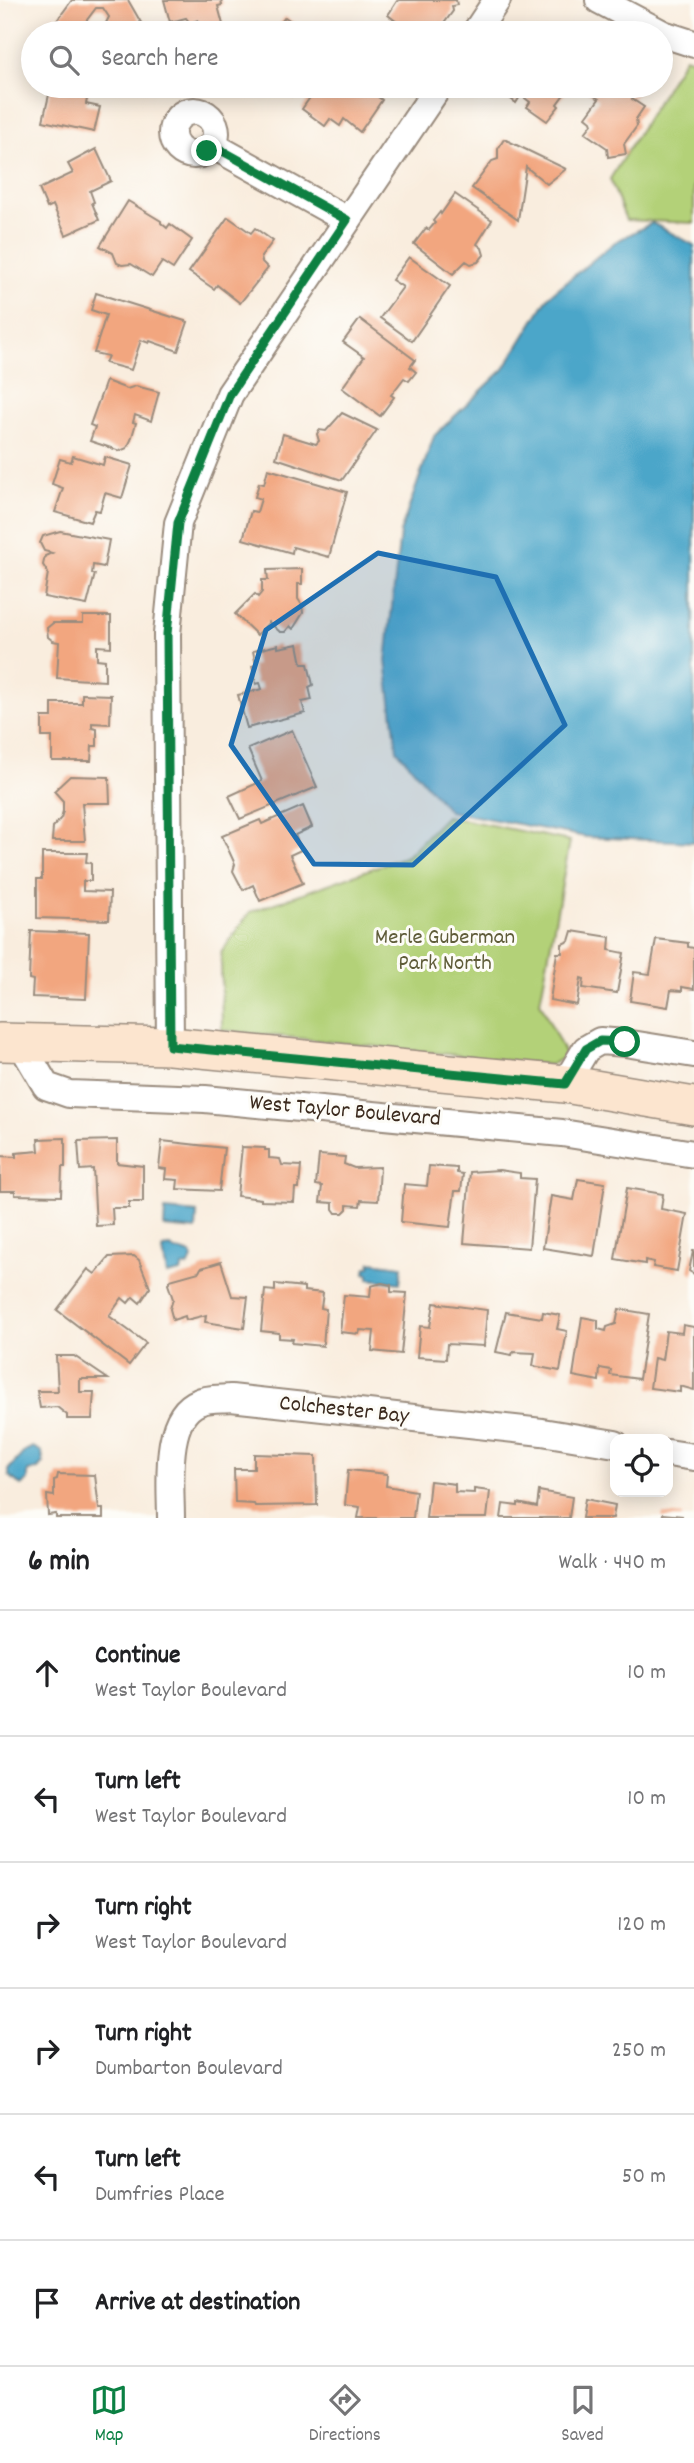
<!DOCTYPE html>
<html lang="en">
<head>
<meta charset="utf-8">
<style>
  body { margin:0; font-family:Dekko,sans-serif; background:#f6f6f6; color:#202124 }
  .controls { position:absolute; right:21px; bottom:21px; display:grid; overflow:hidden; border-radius:14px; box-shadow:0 4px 18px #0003 }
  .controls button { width:63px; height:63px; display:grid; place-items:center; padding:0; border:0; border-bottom:2px solid #e0e0e0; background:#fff; color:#202124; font:35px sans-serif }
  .stop { position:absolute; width:21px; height:21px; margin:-16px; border:5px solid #0b8043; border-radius:50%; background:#fff }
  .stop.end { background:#0b8043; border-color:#fff; box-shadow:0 2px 7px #0008 }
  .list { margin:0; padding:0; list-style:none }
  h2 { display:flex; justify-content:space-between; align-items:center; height:91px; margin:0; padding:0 28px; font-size:30px }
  h2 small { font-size:23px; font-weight:400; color:#757577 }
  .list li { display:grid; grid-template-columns:46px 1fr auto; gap:21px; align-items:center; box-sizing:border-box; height:126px; padding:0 28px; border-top:2px solid #e0e0e0 }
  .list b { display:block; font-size:26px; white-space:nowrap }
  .list p { margin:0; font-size:23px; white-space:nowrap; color:#757577 }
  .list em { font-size:23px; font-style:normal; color:#757577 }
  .icon { flex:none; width:38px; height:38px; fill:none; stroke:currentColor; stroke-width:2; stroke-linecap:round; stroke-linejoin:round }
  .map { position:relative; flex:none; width:694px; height:1518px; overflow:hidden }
  .search { position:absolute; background:#fff; box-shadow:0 4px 18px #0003; left:21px; right:21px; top:21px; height:77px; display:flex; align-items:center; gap:18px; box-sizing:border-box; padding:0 24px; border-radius:38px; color:#757577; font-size:26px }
  .sheet { height:847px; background:#fff }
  nav { display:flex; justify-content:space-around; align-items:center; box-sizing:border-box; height:98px; border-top:2px solid #e0e0e0; background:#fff; font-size:19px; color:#757577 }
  nav a { display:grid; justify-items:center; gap:4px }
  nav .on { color:#0b8043 }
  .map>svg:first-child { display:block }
  .green { fill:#b3d178; stroke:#777e4b; stroke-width:2 }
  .water { fill:#4ba6c9; stroke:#436874; stroke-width:2 }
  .building { fill:#f2a67f }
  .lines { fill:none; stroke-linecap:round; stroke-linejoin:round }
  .street-casing { stroke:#9a8c7e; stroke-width:30 }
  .secondary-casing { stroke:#9a8c7e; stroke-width:40 }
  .street { stroke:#fff; stroke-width:26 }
  .secondary { stroke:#fce5cf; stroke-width:37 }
  .route { stroke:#0b8043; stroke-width:9 }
  .marked { fill:#1f6fb2; fill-opacity:0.2; stroke:#1f6fb2; stroke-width:5; stroke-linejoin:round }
  .labels { text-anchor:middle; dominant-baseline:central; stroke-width:6; stroke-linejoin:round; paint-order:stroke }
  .park-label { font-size:23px; fill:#5f5c39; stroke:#fdfcf7 }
  .street-label { font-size:23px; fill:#3b2a1e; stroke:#fdfcf7 }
</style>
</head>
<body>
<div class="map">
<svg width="694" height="1518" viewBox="0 0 694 1518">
  <rect width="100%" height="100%" fill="#fdfcf7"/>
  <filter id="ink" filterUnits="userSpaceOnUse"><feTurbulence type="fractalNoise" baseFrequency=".0143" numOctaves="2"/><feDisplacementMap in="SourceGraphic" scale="14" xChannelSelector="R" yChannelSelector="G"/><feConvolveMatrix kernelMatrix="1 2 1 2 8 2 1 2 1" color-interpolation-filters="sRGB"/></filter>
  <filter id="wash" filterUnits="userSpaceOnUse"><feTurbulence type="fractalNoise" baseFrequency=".00686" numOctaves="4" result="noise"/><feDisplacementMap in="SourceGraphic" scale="28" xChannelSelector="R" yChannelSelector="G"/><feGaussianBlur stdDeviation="1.57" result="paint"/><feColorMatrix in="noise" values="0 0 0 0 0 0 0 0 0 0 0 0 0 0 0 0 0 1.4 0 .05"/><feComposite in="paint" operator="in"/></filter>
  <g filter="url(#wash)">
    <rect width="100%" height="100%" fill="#f9edde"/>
    <!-- green -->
    <g class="green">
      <path d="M685,57L694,60V223L626,220L610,179Z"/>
      <path d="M446,816L570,841L540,1002L566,1056L550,1065L222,1030L221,953L250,912L407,856Z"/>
    </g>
    <!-- water -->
    <g class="water">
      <path d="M652,223L694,245V842L586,837L449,811L397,750L386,661L400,533L434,436L504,369L549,296L615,242Z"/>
      <path d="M165,1210L197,1213L196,1230L164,1227Z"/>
      <path d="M171,1247L175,1251H182L191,1254L192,1258L189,1266L183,1267L181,1272L167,1275L163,1251L164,1248Z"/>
      <path d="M371,1262L402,1266L400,1283L369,1279V1274L365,1273L366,1267H370Z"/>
      <path d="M33,1447L42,1452L43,1463L38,1469L28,1471V1480L21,1486L9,1475V1469L25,1451Z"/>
    </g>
    <g id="blocks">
      <!-- building -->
      <g class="building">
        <path d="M72,0H128L147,33H114L116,30L106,23L109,17L103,8H96L77,33H64L53,26Z"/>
        <path d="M164,0H221L222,5L218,6L225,32L202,33L198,20L190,23L186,18L170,22Z"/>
        <path d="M400,0H456L457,5L452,6L453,11L437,33H417L419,29L411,23L406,29L388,15L397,1Z"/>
        <path d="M285,17L308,33H273Z"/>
        <path d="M51,86H84V88L89,89L86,104L100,107L94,132L43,121Z"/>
        <path d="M277,86H298L291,96Z"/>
        <path d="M318,86H364L382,100L360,132L344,119L340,126L330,119L325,126L302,109Z"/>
        <path d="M506,86H570L557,104L559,106L547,121L527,107L530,102L521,95L516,103L502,92Z"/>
        <path d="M591,86H632L639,90L632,99L644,107L636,119L637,126L624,144L626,154L608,157L607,148L585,133L592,124L591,121L586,117L599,99L587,91Z"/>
        <path d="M504,139L566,169L547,184L526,167L518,220L472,188L492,161L498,159V149Z"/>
        <path d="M96,149L111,181L90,191L94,202L92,203L99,220L66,235L53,205L47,208L39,189L73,173L68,164Z"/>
        <path d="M455,194L492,220L477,244L482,248L484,255L478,262L471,264L466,261L453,274L414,244L426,228L429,230L435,223L433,221L440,212L441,214Z"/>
        <path d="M128,201L161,221V223L167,228L170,224L192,240L173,269L162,262L152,277L131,264L122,265L117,263L113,253L100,246Z"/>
        <path d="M228,217L251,233L255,228L273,241L261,257L262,262L268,268L240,303L217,285L214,289L189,272Z"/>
        <path d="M409,257L450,286L412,341L380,318L403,287L392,280Z"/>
        <path d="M96,293L188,322L178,351L150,341L149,343L141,340L131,370L105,363L108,356L94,353L106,315L91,310Z"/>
        <path d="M360,319L415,360L410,367L416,372L409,381L404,378L391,395L394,397L380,416L342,388L364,357L343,342Z"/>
        <path d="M106,381L127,389L136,386L159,392L151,421L135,415L133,422L136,423L131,440L127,448L120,451L90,441L95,427L90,425Z"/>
        <path d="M342,413L377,430L342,480L276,458L283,434L316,444L319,441L317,434L319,430L326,431Z"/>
        <path d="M73,456L103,465L105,457L132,465L122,498L105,493L100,511L95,510L90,522L55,512L63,488L52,484L60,459L71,462Z"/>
        <path d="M268,469L347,492L329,557L293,547L292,553L243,539L251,511L257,512L261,499L255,497L259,483L264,484Z"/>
        <path d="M60,531L109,540L104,567L93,565L92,574H95L87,605L44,597L48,573L43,565L45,556L52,553L44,551L40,543L43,536Z"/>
        <path d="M302,569V584H298V599L302,605L303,613L293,629L290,626L285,632H280L269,622L257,635L235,614L255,594L258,597L262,592V580H268L267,570Z"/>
        <path d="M83,616H111V647L97,646V659L105,660V681L57,678L59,642L53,641L48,637L47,628L53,623H83Z"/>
        <path d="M298,644L302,664H308L313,685L309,687L312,700L302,702L305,713L247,728L238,695L262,689L260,683L256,684L252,666L256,665L253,651L278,645V648Z"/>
        <path d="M82,694L111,695L110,724L92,723V728L97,729V746H92L91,761H52V737H42V717H52V703H82Z"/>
        <path d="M292,730L317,787L240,819L229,796L262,781L248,749Z"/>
        <path d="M70,776L109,777L110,803H82L85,841H52L53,827L61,818L63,811V801L54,791Z"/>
        <path d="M303,806L312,827L295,835L301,850L290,855L303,883L260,901L253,885L243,890L233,871L235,864L222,836L260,820L262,824Z"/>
        <path d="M42,853H87L86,862L91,863V881H83V891L110,892L109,920L37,918V879H42Z"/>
        <path d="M31,931L89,933L86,999L32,997L33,980L29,979Z"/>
        <path d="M572,931L610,937L609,950L624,953L617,993L583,988L584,979L581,978L577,1005L550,1000L557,953H562V944L569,941Z"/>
        <path d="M656,939L688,943V947L694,948V989L682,987V991L671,990L668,1007L630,1001L634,972L650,974Z"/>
        <path d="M65,1138V1167H62L61,1196L15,1195V1191H0V1156L16,1157V1153L39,1151L38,1139Z"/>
        <path d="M117,1140V1163L143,1166V1202H129V1208H112L113,1225L96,1226L93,1169L80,1170L78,1141Z"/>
        <path d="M162,1141L224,1148L219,1191L177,1189L178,1180L165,1179L166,1169L159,1168Z"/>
        <path d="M242,1147L265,1148V1150H269V1158L280,1159L282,1165L301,1166L299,1188H295L294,1202L261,1201V1199L237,1196Z"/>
        <path d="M319,1155L345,1157L344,1164L354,1168L380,1167L378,1201L361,1200L360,1206L347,1205V1209L343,1213H336L333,1209V1203L320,1202L322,1186L316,1185Z"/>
        <path d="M429,1166L457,1168V1173L463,1174L461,1191H455L450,1227L401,1222L404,1184L427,1186Z"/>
        <path d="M499,1170L520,1173V1178L535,1179L529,1248L464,1243L470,1172Z"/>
        <path d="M578,1179L605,1183L594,1256L543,1248L551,1196L574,1200Z"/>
        <path d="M627,1188L663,1194L661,1209L687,1214L677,1271L653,1267L654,1262L645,1260V1264L615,1259Z"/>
        <path d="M693,1251H694V1274L689,1271Z"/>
        <path d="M134,1256L139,1260L150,1288L140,1303L133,1297L128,1303L122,1298L109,1316L146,1343L129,1365L57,1310L88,1269L95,1274L109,1257Z"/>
        <path d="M221,1262L232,1296L248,1297L244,1328L205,1322L206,1315L186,1320L185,1316L173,1320L170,1309L173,1299L168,1284L170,1280L199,1272L201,1268Z"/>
        <path d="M382,1283L391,1285V1292L407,1293L401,1354L372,1351L374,1331L360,1330L359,1334L340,1332L344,1295L370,1297L371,1286Z"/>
        <path d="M275,1284L304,1287V1291L323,1293L321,1308L326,1309L323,1346L292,1343L293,1339L279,1338V1333L261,1331L265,1290L275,1291Z"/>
        <path d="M434,1303L487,1310L484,1346L447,1344L446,1359L417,1357L420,1326L430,1327Z"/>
        <path d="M619,1309L649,1314L639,1379L610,1375L611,1370L600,1368L599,1381L573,1376L582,1317L598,1320V1329L606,1331L607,1327L616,1324Z"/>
        <path d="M506,1312L542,1318L543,1312L560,1315L557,1329L567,1331L560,1371L533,1366L535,1353L513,1352L512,1355L496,1352Z"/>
        <path d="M683,1325L694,1327V1390L680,1386V1392L650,1388L654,1358L662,1360L666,1331L682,1333Z"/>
        <path d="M56,1356H74L108,1379H80V1392H94L92,1419H67V1415L57,1407L40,1408L37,1391H58Z"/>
        <path d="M254,1454L316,1456L317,1505L255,1506L254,1504L235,1503L234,1469H254Z"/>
        <path d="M348,1470L387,1474L386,1486L416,1491L413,1518H358L360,1507L345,1505Z"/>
        <path d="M58,1474L95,1475L99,1509H103V1518H56V1514L48,1515L47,1495L54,1496V1480L57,1479Z"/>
        <path d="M430,1481L455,1484V1492L474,1493V1489L490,1491L487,1518H426Z"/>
        <path d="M539,1491L572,1497L569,1518H501L503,1504L518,1506V1503L537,1507Z"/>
        <path d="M585,1499L615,1505L613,1518H582Z"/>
        <path d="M663,1514L682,1516V1518H662Z"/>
      </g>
    </g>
  </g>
  <g filter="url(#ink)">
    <use href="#blocks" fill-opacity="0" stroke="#9a8c7e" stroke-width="2"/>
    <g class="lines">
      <defs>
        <g id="street">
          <path d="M599,0L663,34L694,44"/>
          <path d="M475,33L497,0"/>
          <circle cx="194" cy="133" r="22"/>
          <path d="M212,145L347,220"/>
          <path d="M20,1042L46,1086L69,1094L205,1099L562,1133L694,1154"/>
          <path d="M170,1046L167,634L178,523L230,394L439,86"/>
          <path d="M565,1084L586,1049L600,1041L625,1043L694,1054"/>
          <path d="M668,1453L694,1457"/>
          <path d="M171,1518C171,1486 163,1416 199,1402C207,1398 222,1399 231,1398L542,1432L615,1444"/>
        </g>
        <path id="secondary" d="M0,1042L170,1046L565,1084L694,1106"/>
      </defs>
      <!-- street casing -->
      <use href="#street" class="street-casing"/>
      <!-- secondary casing -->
      <use href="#secondary" class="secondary-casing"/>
      <!-- street -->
      <use href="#street" class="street"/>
      <!-- secondary -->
      <use href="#secondary" class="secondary"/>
    </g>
  </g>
  <g class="lines" filter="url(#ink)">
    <!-- route -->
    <path class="route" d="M207,151L212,145L347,220L230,394L178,523L167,634L170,1046L565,1084L586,1049L600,1041L625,1042"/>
  </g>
  <!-- marked area -->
  <path class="marked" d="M378,553L496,577L565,725L413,865L314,864L231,745L266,630Z"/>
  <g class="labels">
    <!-- park labels -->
    <g class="park-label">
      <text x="445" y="938">Merle Guberman<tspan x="445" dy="26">Park North</tspan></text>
    </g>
    <!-- street labels -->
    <g class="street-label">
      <text transform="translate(345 1112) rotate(5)">West Taylor Boulevard</text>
      <text transform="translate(344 1411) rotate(6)">Colchester Bay</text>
    </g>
  </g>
</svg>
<div class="controls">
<button><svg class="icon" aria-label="locate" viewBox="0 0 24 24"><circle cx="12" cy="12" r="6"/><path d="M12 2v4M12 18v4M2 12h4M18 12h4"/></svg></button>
</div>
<div class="stop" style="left:625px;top:1042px"></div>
<div class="stop end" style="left:207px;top:151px"></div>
<div class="search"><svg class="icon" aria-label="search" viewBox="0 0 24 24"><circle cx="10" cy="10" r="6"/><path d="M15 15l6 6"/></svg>Search here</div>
</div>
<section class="sheet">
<h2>6 min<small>Walk · 440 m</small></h2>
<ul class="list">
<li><svg class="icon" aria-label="ahead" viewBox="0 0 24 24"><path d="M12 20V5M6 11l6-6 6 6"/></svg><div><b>Continue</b><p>West Taylor Boulevard</p></div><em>10 m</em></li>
<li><svg class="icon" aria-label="left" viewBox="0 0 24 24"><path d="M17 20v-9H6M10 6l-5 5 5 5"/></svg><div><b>Turn left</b><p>West Taylor Boulevard</p></div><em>10 m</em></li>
<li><svg class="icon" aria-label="right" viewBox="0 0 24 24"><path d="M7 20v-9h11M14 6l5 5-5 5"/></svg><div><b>Turn right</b><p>West Taylor Boulevard</p></div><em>120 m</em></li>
<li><svg class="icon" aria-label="right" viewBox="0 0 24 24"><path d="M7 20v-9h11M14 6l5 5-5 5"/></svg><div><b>Turn right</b><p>Dumbarton Boulevard</p></div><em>250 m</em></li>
<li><svg class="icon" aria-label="left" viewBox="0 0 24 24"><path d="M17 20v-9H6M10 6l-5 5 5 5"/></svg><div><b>Turn left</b><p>Dumfries Place</p></div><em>50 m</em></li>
<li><svg class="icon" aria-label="arrive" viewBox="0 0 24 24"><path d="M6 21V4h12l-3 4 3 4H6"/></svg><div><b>Arrive at destination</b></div></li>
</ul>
</section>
<nav>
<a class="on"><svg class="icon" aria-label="map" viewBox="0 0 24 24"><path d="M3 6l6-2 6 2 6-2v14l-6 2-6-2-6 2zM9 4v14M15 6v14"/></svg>Map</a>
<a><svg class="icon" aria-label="directions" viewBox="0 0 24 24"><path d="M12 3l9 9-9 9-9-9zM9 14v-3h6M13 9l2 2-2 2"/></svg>Directions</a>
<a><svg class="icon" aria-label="saved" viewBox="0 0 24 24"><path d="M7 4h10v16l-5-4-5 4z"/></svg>Saved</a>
</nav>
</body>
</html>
